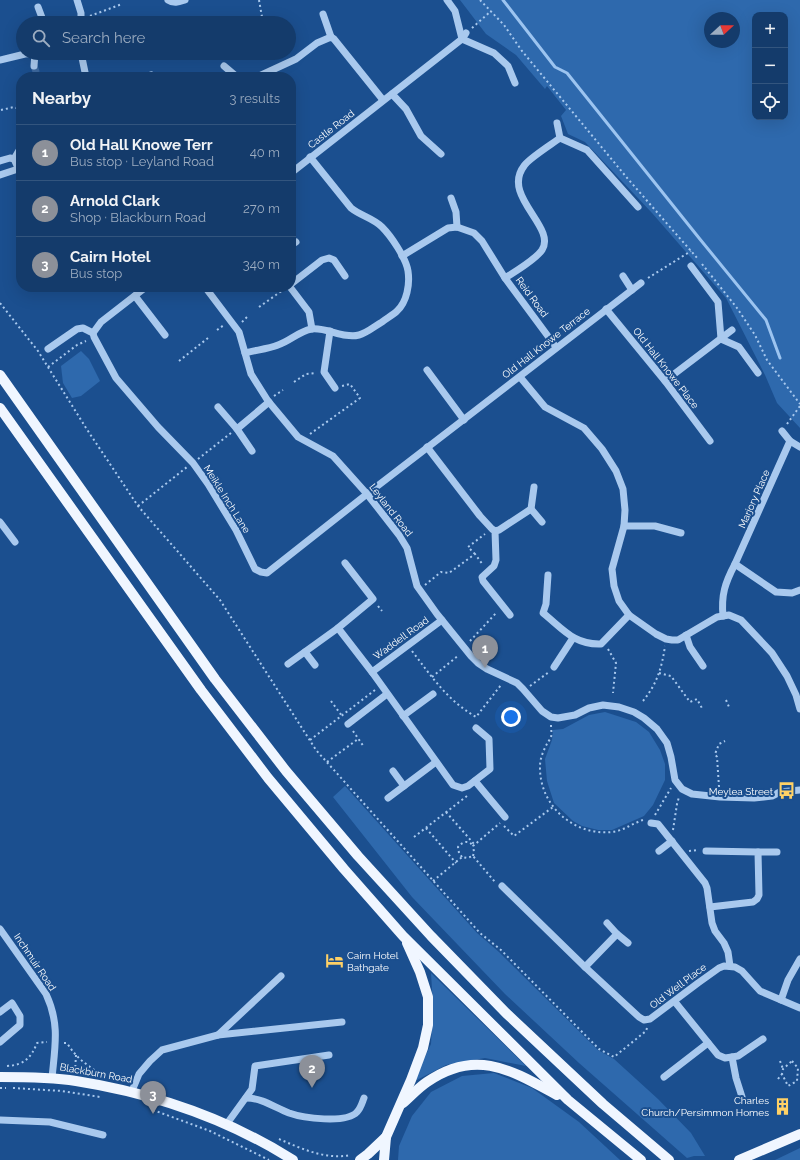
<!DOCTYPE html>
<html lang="en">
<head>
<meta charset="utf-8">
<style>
  body { margin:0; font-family:Raleway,sans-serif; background:#214673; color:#f1f3f6 }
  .controls { position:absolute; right:12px; top:12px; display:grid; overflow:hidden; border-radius:8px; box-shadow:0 4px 16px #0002 }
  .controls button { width:36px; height:36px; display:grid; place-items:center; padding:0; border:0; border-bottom:1px solid #33557e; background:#143b6b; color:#f1f3f6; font:20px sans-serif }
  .compass { position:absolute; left:704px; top:12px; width:36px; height:36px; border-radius:50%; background:#143b6b; box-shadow:0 4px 16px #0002; rotate:69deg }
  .you { position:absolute; left:511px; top:717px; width:14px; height:14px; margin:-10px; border:3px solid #fff; border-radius:50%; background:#1a73e8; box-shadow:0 0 0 6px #1a73e833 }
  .badge { display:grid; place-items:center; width:26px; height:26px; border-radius:50%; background:#8c9099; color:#fff; font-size:13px; font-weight:700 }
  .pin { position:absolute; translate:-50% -33px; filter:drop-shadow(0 1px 2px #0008) }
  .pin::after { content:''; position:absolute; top:21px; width:14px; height:12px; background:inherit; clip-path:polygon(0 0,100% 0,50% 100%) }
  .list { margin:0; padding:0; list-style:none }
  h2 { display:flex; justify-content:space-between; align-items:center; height:52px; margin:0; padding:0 16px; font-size:17px }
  h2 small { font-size:13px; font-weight:400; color:#9dadc1 }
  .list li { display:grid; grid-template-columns:26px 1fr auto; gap:12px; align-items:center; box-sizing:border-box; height:56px; padding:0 16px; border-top:1px solid #33557e }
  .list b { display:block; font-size:15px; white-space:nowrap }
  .list p { margin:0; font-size:13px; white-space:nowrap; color:#9dadc1 }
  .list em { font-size:13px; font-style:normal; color:#9dadc1 }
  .icon { flex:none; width:22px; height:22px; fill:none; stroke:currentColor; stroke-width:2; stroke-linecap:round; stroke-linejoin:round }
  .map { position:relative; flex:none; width:800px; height:1160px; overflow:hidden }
  .search { position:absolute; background:#143b6b; box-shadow:0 4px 16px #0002; left:16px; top:16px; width:280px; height:44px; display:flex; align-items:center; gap:10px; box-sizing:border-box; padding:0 14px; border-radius:22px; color:#9dadc1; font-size:15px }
  .panel { position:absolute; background:#143b6b; box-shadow:0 4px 16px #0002; left:16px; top:72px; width:280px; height:220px; border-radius:16px }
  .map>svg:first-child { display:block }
  .green { fill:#2e69ad; fill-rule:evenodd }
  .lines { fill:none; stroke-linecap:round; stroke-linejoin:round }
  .stream { stroke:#9cc4f0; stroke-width:3 }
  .minor-tunnel { stroke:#3d69a0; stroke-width:7; stroke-dasharray:7 3.5; stroke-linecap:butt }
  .path { stroke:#a9c9ee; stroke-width:2; stroke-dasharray:2 3; stroke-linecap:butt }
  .minor { stroke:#a9c9ee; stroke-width:7 }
  .major { stroke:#f0f6ff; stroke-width:10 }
  .labels { text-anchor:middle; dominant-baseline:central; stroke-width:4; stroke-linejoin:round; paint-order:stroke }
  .street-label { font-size:10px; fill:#fff; stroke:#1b4f8f }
  .poi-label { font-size:10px; fill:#fff; stroke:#1b4f8f; text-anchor:end }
</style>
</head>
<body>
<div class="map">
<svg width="800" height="1160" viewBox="0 0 800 1160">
  <rect width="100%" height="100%" fill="#1b4f8f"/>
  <!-- green -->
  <g class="green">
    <path d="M460,0H800V428L777,403L765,375L726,298L652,213L585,142L568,134L561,116L566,110L547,86L545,89L516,55L486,34ZM755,15H785V117H755ZM710,18H734V42H710Z"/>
    <path d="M81,351L89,359L100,381L81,396L72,398L63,383L61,366Z"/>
    <path d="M605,712L636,722L649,732L660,750L665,764V780L653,805L644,816L612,830H598L582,826L573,821L554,803L547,781L545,759L552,740L553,730L563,729L589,715Z"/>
    <path d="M345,786L477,933L499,952L598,1050L614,1059L658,1099L691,1133L705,1156H694L687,1158L579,1063L505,994L412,897L333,797Z"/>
    <path d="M431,973L526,1066L485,1058L446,1065L413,1082L431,1044L433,1005Z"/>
    <path d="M494,1073L532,1088L579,1122L620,1160H398L399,1146L412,1116L431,1092L462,1076Z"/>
    <path d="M800,1148V1160H775Z"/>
  </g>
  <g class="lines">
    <!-- stream -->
    <path class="stream" d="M503,0L555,67L567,73L699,238L766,320L780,358"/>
    <!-- minor-tunnel -->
    <path class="minor-tunnel" d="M34,66L38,77"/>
    <!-- path -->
    <g class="path">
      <path d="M259,0L262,17L266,23"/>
      <path d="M480,0L504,25L522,51L628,179L698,259"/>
      <path d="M90,16L122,4"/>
      <path d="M472,28L491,11"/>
      <path d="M1,110L14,107L21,110"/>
      <path d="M702,264L737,308L755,335L767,360L800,404"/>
      <path d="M648,278L691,251"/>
      <path d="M0,303L38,351L86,428L138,506L220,600L316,750L480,933L501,950L599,1049L614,1057L646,1031L647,1028"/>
      <path d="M259,307L283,290"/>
      <path d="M242,322L249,315"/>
      <path d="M217,330L224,325"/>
      <path d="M179,361L208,338"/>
      <path d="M48,367L77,345L86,341"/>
      <path d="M294,382L306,374L316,373"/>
      <path d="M274,396L283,390"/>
      <path d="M787,424L800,406"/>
      <path d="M310,434L360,398L350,384L342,386"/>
      <path d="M198,459L231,433"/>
      <path d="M138,506L187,467"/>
      <path d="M475,554L468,547L485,534"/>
      <path d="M425,585L441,572L449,573L475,554L483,565"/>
      <path d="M378,606L382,611"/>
      <path d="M470,641L497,612"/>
      <path d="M608,649L616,663L613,693"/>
      <path d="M412,651C432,677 447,700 476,717L501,685"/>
      <path d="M659,673L671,676L690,702L697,699L703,710"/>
      <path d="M432,677L459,655"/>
      <path d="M530,686L549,672"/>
      <path d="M726,700L729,707"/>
      <path d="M331,701L342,716"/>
      <path d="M643,701C657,684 662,667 665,646"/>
      <path d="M551,725C551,729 552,734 551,737C551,738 548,742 548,742C544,749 540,758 540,766C539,805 573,836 612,832C623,831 633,823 643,820"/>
      <path d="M353,731L364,747"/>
      <path d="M310,740L375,690"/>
      <path d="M327,762L358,739"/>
      <path d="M719,787L717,757L715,754L719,744L725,741"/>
      <path d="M446,812L475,845"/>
      <path d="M655,815L671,788"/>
      <path d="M504,826L514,836L553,807"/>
      <path d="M426,828L456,863"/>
      <path d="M673,830L677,804L679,797"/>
      <path d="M414,837L467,796"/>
      <path d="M689,851L698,850"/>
      <path d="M473,856L474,852L473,846L500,823"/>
      <path d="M462,857L459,853L458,847C463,841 469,840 473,846"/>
      <path d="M433,881L462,857L467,858L473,856L495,882"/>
      <path d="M64,1043H67C76,1058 88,1066 102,1075"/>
      <path d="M780,1061L783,1069"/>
      <path d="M792,1061L798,1068L797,1081L788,1086L782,1074L783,1069Z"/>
      <path d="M7,1066C24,1065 31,1058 37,1043L47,1042"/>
      <path d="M75,1072L76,1055"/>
      <path d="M778,1079L782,1074"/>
      <path d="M0,1088H6"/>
      <path d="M13,1088L62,1091L100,1097"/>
      <path d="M153,1110L210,1131L269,1160"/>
      <path d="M279,1139C302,1149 326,1160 351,1155"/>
    </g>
    <!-- minor -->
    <g class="minor">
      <path d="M77,0L81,13V23"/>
      <path d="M168,0C174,4 179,2 185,0"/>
      <path d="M447,0L455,11L462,39L494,53L508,66L515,83"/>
      <path d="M38,7L44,23"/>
      <path d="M323,14L331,37"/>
      <path d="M81,53L86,77"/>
      <path d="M0,60L25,54L37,53"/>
      <path d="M34,66L35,53"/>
      <path d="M224,66L237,77"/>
      <path d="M151,75L152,77"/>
      <path d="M257,77L296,59L317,43L331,37L334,39L383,100"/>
      <path d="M392,94L406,109L421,136L441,154"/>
      <path d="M557,123L560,138L587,150L638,207"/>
      <path d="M14,159L21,147"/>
      <path d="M0,161L10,158L14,159L21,174"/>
      <path d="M291,173L462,39L466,33"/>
      <path d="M0,175L18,169"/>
      <path d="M451,198L456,212L457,227"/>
      <path d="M291,245L296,242"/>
      <path d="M402,256L448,228L457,227L474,233L482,241L505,278L556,347"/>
      <path d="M691,266L718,302L721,339L739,347L758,373"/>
      <path d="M623,276L632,290"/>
      <path d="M505,278C516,271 535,260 542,250C557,227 501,196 524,166C528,159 552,144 560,138"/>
      <path d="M291,284L322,260L329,258L334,260L345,276"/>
      <path d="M146,287L101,322L93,333L94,337L116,378L158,427L193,463L208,484L236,530L255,569L261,572L267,573L367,494L641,283"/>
      <path d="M205,287L239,332L251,374L268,401L298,437L333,456L367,494L399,535L407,548L417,586L437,614L471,656L478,663L487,669L517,683L523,689L542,711L551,717L558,718L575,715L589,708L603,705L619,707L634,712L644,718L657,729L667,743L671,757L675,780L682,789L692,794L720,797L754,798L772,796L780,792L800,790"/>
      <path d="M290,287L309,312L312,329"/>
      <path d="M135,296L165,335"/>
      <path d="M606,309L665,381L710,441"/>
      <path d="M330,331L324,372L335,388"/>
      <path d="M48,349L77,329L83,328L93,333"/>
      <path d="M245,353C256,350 268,349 278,345C290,341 298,332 311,329C327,327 343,339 359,335C367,333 375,326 382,322C387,318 393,315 397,311C407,302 410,284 408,271C406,258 391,236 382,227C373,218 361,216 351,208L310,157"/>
      <path d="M427,370L464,420"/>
      <path d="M520,377L545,407L584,428L602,449L616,471L623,489L625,510L624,526L612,569L614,586L619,601L629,615L656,634L666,639L672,640H678L717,617L729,615L741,620L772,653L787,676L796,695L800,709"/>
      <path d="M665,381L732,330"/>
      <path d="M218,407L237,429L252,451"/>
      <path d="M237,429L269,402"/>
      <path d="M782,431L790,441L800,447"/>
      <path d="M790,441L735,564L776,592L792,593L800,590"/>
      <path d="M427,447L480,516L492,529L495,531L496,560L494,566L482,577L483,581L510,615"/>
      <path d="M531,509L542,522"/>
      <path d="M0,522L15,542"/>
      <path d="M624,526H655L681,533"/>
      <path d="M495,531L499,530L531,509L534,487"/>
      <path d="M345,563L373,599L338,628L372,672L442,620"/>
      <path d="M548,575L546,604L543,613C563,629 574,645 601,644L629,615"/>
      <path d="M723,616C721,595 725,583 735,564"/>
      <path d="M686,635L690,647L703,666"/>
      <path d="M305,652L315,665"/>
      <path d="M288,664L338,628"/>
      <path d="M554,667L573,638"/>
      <path d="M372,672L453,785L462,788L468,786L490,769L489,739L476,728"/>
      <path d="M403,716L433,694"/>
      <path d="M348,724L387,694"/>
      <path d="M393,771L404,786"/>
      <path d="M475,781L505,817"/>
      <path d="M388,798L436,762"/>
      <path d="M651,823L658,824L705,883L707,888L712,923L715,931L724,943L728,952L730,966"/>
      <path d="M659,851L672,841"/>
      <path d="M706,851L758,852L759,895L757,899L753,902L710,907"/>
      <path d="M758,852H777"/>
      <path d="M502,886L585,967L639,1017L644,1020L650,1019L698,983L719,968L724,966L735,967L742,971L760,991L800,1008"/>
      <path d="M0,929L46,994C60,1024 55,1046 52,1078"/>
      <path d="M617,934L628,943"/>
      <path d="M585,967L617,934L607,923"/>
      <path d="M781,1000L788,980L800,959"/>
      <path d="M675,1002L718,1055L725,1058L732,1057L736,1078L743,1100"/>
      <path d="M0,1012L12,1003L20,1016V1025L0,1042"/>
      <path d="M218,1035L342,1022"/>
      <path d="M732,1057L738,1056L763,1039"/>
      <path d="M664,1077L708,1043"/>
      <path d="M132,1091L139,1074L150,1061L162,1050L218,1035L281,976"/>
      <path d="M246,1098C262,1098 274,1107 289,1113C303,1118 346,1124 357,1112C361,1108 362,1103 364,1098"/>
      <path d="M0,1120L50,1122L103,1135"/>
      <path d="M226,1125L252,1089L255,1066L329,1055"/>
    </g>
    <!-- major -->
    <g class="major">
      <path d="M0,375L215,679L286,771L358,856L431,936L506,1013L603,1104L669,1160"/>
      <path d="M0,408L201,690L268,778L344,869L403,936L568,1100L641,1160"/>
      <path d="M0,1077C25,1077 51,1077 76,1081C152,1093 228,1119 293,1160"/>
      <path d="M403,1103C411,1096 418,1088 427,1082C476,1048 511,1070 557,1095"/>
      <path d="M360,1160L368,1154L386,1137"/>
      <path d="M384,1160L386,1137L411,1080L423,1048L428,1025V997L420,972L407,943"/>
      <path d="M739,1160L800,1134"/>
    </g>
  </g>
  <!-- icons -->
  <defs>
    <symbol id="bus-bare" viewBox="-9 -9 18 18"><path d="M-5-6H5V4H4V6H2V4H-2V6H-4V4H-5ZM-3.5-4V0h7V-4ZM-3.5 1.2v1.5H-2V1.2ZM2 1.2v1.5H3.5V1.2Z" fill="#ffd166" stroke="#1b4f8f" stroke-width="2.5" paint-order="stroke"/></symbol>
    <symbol id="hotel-bare" viewBox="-9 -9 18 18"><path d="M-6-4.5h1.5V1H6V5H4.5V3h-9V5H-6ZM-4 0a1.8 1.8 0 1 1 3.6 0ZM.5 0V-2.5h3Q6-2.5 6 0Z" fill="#ffd166" stroke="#1b4f8f" stroke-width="2.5" paint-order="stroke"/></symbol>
    <symbol id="building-bare" viewBox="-9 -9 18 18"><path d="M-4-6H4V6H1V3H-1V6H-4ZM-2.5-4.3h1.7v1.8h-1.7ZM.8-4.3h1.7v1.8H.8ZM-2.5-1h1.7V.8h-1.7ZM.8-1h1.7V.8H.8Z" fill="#ffd166" stroke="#1b4f8f" stroke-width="2.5" paint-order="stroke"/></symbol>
  </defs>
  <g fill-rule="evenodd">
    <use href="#bus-bare" x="774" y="778" width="25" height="25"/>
    <use href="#hotel-bare" x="322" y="948" width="25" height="25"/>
    <use href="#building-bare" x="770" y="1094" width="25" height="25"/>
  </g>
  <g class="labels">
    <!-- street labels -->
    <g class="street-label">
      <text transform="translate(331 129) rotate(-38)">Castle Road</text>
      <text transform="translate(532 297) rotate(54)">Reid Road</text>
      <text transform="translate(546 343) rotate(-38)">Old Hall Knowe Terrace</text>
      <text transform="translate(666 368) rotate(52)">Old Hall Knowe Place</text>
      <text transform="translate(227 499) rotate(58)">Meikle Inch Lane</text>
      <text transform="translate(754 499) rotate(-66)">Marjory Place</text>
      <text transform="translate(391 510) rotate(52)">Leyland Road</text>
      <text transform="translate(401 638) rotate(-36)">Waddell Road</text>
      <text transform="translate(35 962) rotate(56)">Inchmuir Road</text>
      <text transform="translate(678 986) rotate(-37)">Old Well Place</text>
      <text transform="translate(96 1073) rotate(10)">Blackburn Road</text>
    </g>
    <!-- poi labels -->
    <g class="poi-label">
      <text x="773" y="791">Meylea Street</text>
      <text x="347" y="955" text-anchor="start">Cairn Hotel<tspan x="347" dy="12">Bathgate</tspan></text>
      <text x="769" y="1100">Charles<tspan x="769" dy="12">Church/Persimmon Homes</tspan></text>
    </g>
  </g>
</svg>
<div class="controls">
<button>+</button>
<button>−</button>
<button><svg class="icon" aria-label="locate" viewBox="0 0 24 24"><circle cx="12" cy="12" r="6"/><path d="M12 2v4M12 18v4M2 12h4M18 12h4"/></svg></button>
</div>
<svg class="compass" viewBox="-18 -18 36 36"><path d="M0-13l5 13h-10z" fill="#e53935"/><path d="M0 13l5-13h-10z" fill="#9dadc1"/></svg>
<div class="you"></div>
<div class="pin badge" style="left:485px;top:668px">1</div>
<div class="pin badge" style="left:312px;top:1088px">2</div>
<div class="pin badge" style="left:153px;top:1114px">3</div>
<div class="search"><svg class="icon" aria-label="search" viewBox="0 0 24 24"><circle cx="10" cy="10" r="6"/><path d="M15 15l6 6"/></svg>Search here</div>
<section class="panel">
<h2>Nearby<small>3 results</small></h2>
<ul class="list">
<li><span class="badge">1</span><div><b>Old Hall Knowe Terr</b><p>Bus stop · Leyland Road</p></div><em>40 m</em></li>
<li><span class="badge">2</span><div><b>Arnold Clark</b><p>Shop · Blackburn Road</p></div><em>270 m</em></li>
<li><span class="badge">3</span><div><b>Cairn Hotel</b><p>Bus stop</p></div><em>340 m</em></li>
</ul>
</section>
</div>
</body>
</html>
